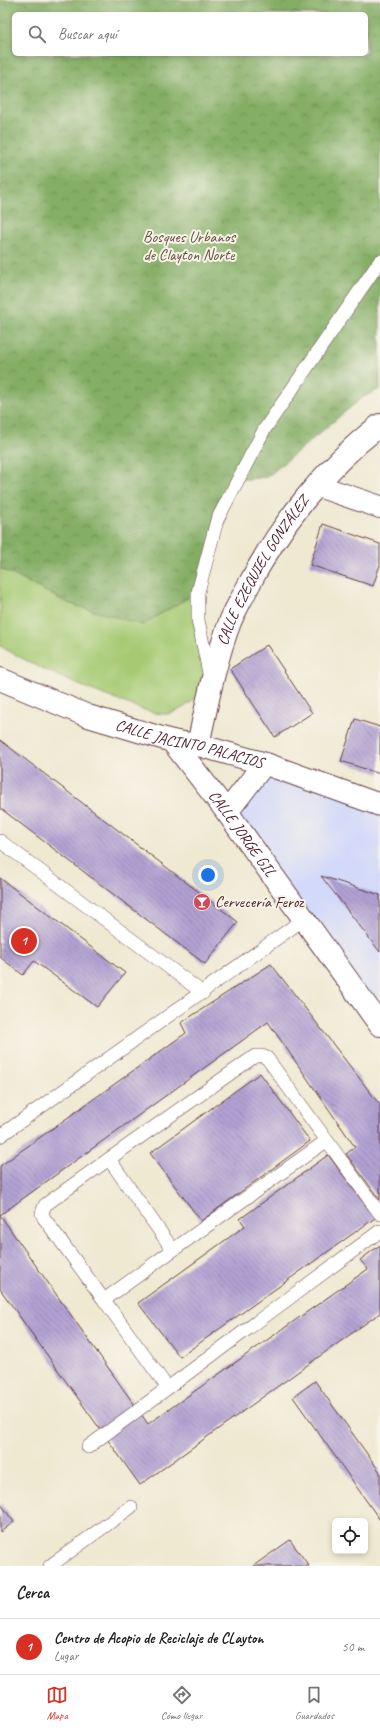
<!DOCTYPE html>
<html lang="es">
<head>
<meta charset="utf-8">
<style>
  body { margin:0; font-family:Caveat,sans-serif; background:#f6f6f6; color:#202124 }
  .controls { position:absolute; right:12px; bottom:12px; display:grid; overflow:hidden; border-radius:6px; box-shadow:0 2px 6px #0003 }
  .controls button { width:36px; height:36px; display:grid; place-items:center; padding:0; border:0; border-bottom:1px solid #e0e0e0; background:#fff; color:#202124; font:20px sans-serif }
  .you { position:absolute; left:208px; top:875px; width:14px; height:14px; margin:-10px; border:3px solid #fff; border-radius:50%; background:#1a73e8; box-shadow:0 0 0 6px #1a73e833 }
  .badge { display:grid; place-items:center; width:26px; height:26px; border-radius:50%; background:#d93025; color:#fff; font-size:13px; font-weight:700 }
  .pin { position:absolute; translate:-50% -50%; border:2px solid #fff; box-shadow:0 1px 4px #0006 }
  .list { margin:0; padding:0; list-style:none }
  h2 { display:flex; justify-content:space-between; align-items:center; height:52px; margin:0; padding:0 16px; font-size:17px }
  h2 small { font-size:13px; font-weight:400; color:#757577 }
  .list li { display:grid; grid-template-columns:26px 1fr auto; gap:12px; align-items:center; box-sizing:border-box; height:56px; padding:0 16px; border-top:1px solid #e0e0e0 }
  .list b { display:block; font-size:15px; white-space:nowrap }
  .list p { margin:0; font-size:13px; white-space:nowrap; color:#757577 }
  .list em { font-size:13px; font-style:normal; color:#757577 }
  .icon { flex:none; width:22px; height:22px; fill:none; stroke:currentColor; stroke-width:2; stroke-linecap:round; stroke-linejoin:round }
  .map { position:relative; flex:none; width:380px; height:1566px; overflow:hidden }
  .search { position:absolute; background:#fff; box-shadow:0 2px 6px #0003; left:12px; right:12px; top:12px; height:44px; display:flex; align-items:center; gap:10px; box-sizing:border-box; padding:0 14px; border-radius:6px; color:#757577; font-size:15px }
  .sheet { height:108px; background:#fff }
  nav { display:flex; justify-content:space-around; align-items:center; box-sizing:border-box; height:56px; border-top:1px solid #e0e0e0; background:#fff; font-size:11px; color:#757577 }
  nav a { display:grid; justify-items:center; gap:2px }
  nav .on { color:#d93025 }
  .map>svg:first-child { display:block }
  .built { fill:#d3d9f9 }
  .green { fill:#a6ca73; stroke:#78744f }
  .forest { fill:url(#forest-crowns); stroke:#676648; fill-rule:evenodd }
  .building { fill:url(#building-back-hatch) }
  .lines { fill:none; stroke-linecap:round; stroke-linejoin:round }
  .lane-casing { stroke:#633d44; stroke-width:14 }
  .street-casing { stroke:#633d44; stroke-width:24 }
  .lane { stroke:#fff; stroke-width:13 }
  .street { stroke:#fff; stroke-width:22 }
  .labels { text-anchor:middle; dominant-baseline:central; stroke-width:4; stroke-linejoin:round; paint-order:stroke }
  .park-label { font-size:16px; fill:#665241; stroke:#f7f3e8 }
  .street-label { font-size:16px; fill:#4a1f2b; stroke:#f7f3e8 }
  .poi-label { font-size:16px; fill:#4a1f2b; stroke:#f7f3e8; text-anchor:start }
</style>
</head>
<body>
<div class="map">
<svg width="380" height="1566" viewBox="0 0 380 1566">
  <defs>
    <pattern id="forest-crowns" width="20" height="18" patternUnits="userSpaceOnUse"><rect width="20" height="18" fill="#84ae65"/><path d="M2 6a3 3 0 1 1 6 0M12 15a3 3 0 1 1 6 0" fill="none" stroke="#6e8d53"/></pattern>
    <pattern id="building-back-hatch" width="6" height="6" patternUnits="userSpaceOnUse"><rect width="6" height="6" fill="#b1a1d3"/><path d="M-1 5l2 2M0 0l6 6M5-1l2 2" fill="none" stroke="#9283ab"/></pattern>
  </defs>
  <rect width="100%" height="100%" fill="#f7f3e8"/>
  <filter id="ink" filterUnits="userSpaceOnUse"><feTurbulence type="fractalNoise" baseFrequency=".025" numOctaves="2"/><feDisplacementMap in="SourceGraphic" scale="8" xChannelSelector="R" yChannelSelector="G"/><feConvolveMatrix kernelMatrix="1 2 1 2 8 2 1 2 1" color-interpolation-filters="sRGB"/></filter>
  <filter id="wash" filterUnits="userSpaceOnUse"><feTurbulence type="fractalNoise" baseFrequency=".012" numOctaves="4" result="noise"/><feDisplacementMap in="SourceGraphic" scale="16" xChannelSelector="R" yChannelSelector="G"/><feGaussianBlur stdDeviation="0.9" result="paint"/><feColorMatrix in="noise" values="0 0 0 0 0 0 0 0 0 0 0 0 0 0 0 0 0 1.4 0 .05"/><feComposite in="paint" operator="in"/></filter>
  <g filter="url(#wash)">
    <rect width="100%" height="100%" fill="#efe9d2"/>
    <!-- built -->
    <path class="built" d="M264,764L380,808V1025L227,812Z"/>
    <!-- green -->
    <path class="green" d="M0,568L70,604L198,592L212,683C199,695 185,711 167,714C155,715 139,708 128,704C84,688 41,670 0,646Z"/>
    <!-- forest -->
    <path class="forest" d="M0,0H380V389L363,397L267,477L239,480L217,520L198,592L142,625L70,604L0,568ZM14,14H366V54H14Z"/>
    <g id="blocks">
      <!-- building -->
      <g class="building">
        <path d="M323,524L380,544V565L373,586L310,565Z"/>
        <path d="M267,645L312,713L275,737L230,669Z"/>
        <path d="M355,719L380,727V774L341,761Z"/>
        <path d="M0,740L238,922L205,964L0,808Z"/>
        <path d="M321,876L380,895V952Z"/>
        <path d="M0,878L125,973L97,1007L34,961L23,975L0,957Z"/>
        <path d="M271,964L380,1105V1200L346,1154L355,1147L268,1022L0,1215L148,1424L368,1269L360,1260L380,1245V1313L140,1485L0,1289V1166L186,1033L181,1023Z"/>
        <path d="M260,1073L310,1141L201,1221L150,1153Z"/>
        <path d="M328,1155L375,1218L180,1357L138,1303L245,1226L240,1219Z"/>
        <path d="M315,1381L380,1472V1520L293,1397Z"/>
        <path d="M0,1503L14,1522L0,1532Z"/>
        <path d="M290,1540L309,1566H253Z"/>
      </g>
    </g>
  </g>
  <g filter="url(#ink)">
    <use href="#blocks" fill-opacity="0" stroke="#633d44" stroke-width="1"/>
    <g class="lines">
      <defs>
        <g id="lane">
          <path d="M210,678L198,620V592L217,520L264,430L380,261"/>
          <path d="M0,841L203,993"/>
          <path d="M0,1136L304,919"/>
          <path d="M326,1141L173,1250L109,1159L255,1056H262L267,1058L380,1214"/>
          <path d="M104,1300L44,1218L42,1213L45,1205L109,1159"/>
          <path d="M167,1387L104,1300L173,1250"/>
          <path d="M88,1447L380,1231"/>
          <path d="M50,1566L131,1507"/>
        </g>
        <g id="street">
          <path d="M318,486L380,507"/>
          <path id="s1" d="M0,679L88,716L172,741L198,745L266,764L380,805"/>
          <path id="s2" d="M172,741L227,812L380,1025"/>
          <path id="s3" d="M198,745C207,704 215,661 230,622C234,612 240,602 245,592C277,529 324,468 380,425"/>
          <path d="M227,812L264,764"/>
        </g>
      </defs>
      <!-- lane casing -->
      <use href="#lane" class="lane-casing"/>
      <!-- street casing -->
      <use href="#street" class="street-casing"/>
      <!-- lane -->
      <use href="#lane" class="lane"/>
      <!-- street -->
      <use href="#street" class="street"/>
    </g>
  </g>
  <!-- icons -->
  <defs>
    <symbol id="bar-disc" viewBox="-11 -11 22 22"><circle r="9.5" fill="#d1495b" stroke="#f7f3e8"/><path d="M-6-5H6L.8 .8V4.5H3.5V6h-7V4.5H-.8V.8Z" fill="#fff"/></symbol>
  </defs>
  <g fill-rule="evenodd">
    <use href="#bar-disc" x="192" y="892" width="20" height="20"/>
  </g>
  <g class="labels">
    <!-- park labels -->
    <g class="park-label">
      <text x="189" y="237">Bosques Urbanos<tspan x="189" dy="18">de Clayton Norte</tspan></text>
    </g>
    <!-- street labels -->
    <g class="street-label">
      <text stroke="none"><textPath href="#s3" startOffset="188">CALLE EZEQUIEL GONZÁLEZ</textPath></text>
      <text stroke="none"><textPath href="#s1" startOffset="201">CALLE JACINTO PALACIOS</textPath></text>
      <text stroke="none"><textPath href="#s2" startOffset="116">CALLE JORGE GIL</textPath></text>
    </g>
    <!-- poi labels -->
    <g class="poi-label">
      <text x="215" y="902">Cervecería Feroz</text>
    </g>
  </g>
</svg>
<div class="controls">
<button><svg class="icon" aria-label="locate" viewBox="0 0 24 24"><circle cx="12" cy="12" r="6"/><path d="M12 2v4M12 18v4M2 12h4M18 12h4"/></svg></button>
</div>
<div class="you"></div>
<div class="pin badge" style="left:24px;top:941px">1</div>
<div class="search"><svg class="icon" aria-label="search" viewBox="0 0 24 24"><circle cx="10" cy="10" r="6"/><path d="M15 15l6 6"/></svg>Buscar aquí</div>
</div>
<section class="sheet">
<h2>Cerca<small></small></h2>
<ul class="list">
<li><span class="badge">1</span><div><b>Centro de Acopio de Reciclaje de CLayton</b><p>Lugar</p></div><em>50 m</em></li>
</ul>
</section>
<nav>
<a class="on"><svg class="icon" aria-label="map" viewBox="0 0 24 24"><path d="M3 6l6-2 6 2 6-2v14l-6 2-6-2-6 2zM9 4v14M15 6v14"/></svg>Mapa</a>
<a><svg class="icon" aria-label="directions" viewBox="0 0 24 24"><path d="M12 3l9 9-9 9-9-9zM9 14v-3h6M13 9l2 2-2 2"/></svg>Cómo llegar</a>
<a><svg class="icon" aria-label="saved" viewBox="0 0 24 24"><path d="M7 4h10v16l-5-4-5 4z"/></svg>Guardados</a>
</nav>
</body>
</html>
